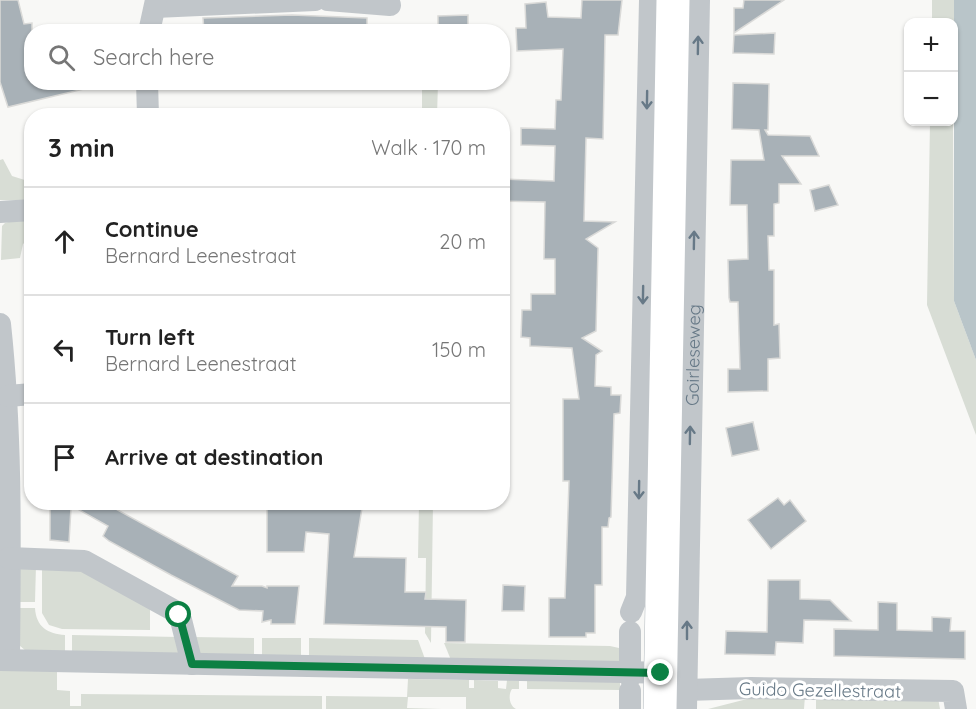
<!DOCTYPE html>
<html lang="en">
<head>
<meta charset="utf-8">
<style>
  body { margin:0; font-family:Quicksand,sans-serif; background:#f6f6f6; color:#222 }
  .controls { position:absolute; right:18px; top:18px; display:grid; overflow:hidden; border-radius:12px; box-shadow:0 2px 4px #0004 }
  .controls button { width:54px; height:54px; display:grid; place-items:center; padding:0; border:0; border-bottom:2px solid #e0e0e0; background:#fff; color:#222; font:30px sans-serif }
  .stop { position:absolute; width:18px; height:18px; margin:-14px; border:4px solid #0b8043; border-radius:50%; background:#fff }
  .stop.end { background:#0b8043; border-color:#fff; box-shadow:0 2px 6px #0008 }
  .list { margin:0; padding:0; list-style:none }
  h2 { display:flex; justify-content:space-between; align-items:center; height:78px; margin:0; padding:0 24px; font-size:26px }
  h2 small { font-size:20px; font-weight:400; color:#767676 }
  .list li { display:grid; grid-template-columns:39px 1fr auto; gap:18px; align-items:center; box-sizing:border-box; height:108px; padding:0 24px; border-top:2px solid #e0e0e0 }
  .list b { display:block; font-size:22px; white-space:nowrap }
  .list p { margin:0; font-size:20px; white-space:nowrap; color:#767676 }
  .list em { font-size:20px; font-style:normal; color:#767676 }
  .icon { flex:none; width:33px; height:33px; fill:none; stroke:currentColor; stroke-width:2; stroke-linecap:round; stroke-linejoin:round }
  .map { position:relative; flex:none; width:976px; height:709px; overflow:hidden }
  .search { position:absolute; background:#fff; box-shadow:0 2px 4px #0004; left:24px; top:24px; width:486px; height:66px; display:flex; align-items:center; gap:15px; box-sizing:border-box; padding:0 21px; border-radius:24px; color:#767676; font-size:22px }
  .panel { position:absolute; background:#fff; box-shadow:0 2px 4px #0004; left:24px; top:108px; width:486px; height:402px; border-radius:24px }
  .map>svg:first-child { display:block }
  .green { fill:#d8ddd5 }
  .water { fill:#b9c5c9 }
  .building { fill:#a8b1b7; stroke:#dadad8; stroke-width:1.5 }
  .lines { fill:none; stroke-linecap:round; stroke-linejoin:round }
  .secondary-casing { stroke:#b1b8bd; stroke-width:34 }
  .street { stroke:#c1c6ca; stroke-width:22 }
  .secondary { stroke:#fff; stroke-width:33 }
  .oneway { stroke:#677987 }
  .route { stroke:#0b8043; stroke-width:8 }
  .labels { text-anchor:middle; dominant-baseline:central; stroke-width:6; stroke-linejoin:round; paint-order:stroke }
  .street-label { font-size:18px; fill:#677987; stroke:#fff }
</style>
</head>
<body>
<div class="map">
<svg width="976" height="709" viewBox="0 0 976 709">
  <rect width="100%" height="100%" fill="#f8f8f6"/>
  <!-- green -->
  <g class="green">
    <path d="M932,0H954V107V22H932Z"/>
    <path d="M422,83H438L437,115H422Z"/>
    <path d="M930,122H953L954,301L976,360V435L927,305Z"/>
    <path d="M3,159L12,176L31,182V201L0,200V160Z"/>
    <path d="M31,216V237L23,244L20,258L1,260L2,226L5,223Z"/>
    <path d="M419,503H433L431,643L425,633L426,558H418Z"/>
    <path d="M36,565L35,602H16L18,569Z"/>
    <path d="M76,565L150,604V630L62,629L49,625L42,613V566Z"/>
    <path d="M16,608H35C36,627 48,634 65,635V654L26,651L19,645Z"/>
    <path d="M72,635L179,637L184,656L72,655Z"/>
    <path d="M193,637L254,638V657L197,656Z"/>
    <rect x="262" y="638" width="39" height="19"/>
    <path d="M309,638L418,640L425,659L309,658Z"/>
    <path d="M444,643L610,646L619,648V662L451,660Z"/>
    <path d="M0,669H57V690L70,691V706H81V694L322,696V709H0Z"/>
    <path d="M408,679L469,680V688H474V680L498,681V688L506,689L507,680L519,681V689H512C508,695 509,705 516,709H466V697H408L407,708L442,709H326V696L407,697Z"/>
    <path d="M527,681L620,682V690L527,689Z"/>
    <path d="M805,696L804,709H708L751,698Z"/>
    <path d="M816,696L938,698L940,709H816Z"/>
  </g>
  <!-- water -->
  <path class="water" d="M954,0H976V360L954,301Z"/>
  <!-- building -->
  <g class="building">
    <path d="M0,0H18L24,24L32,23V82H83L84,89L8,107L0,82Z"/>
    <path d="M582,0H622L618,35H605L603,139L586,138L584,221L615,222L586,239L598,248L596,331L582,338L602,351L596,355L595,386L611,387V395H621L620,413L614,414L611,517L609,518L608,527H602V585H595V633H586V637H549V598H565L569,481H563V399H579L572,348L530,346V338L521,337L522,310H531V294H555V259H544L545,202L502,201V179L554,181L555,146L521,145V128L555,129L556,100H561L563,49L517,51L516,28H526L525,4L546,2L548,17L581,18Z"/>
    <path d="M744,0H784L734,33V8H743Z"/>
    <path d="M292,15L367,18V32H204L203,18Z"/>
    <path d="M468,15V32H438V16Z"/>
    <path d="M775,33L774,54L733,53L734,35Z"/>
    <path d="M733,83L769,84L768,130H765L768,135L810,136L819,156H782L801,184H779V203L774,204V236H768L769,270H774V325L779,324L780,358L768,359V391L728,392V369H740L738,302H730L729,298L728,260L748,259L747,205H730L731,160H764L759,130L732,129Z"/>
    <path d="M829,185L838,205L815,211L810,190Z"/>
    <path d="M753,422L759,450L732,456L726,428Z"/>
    <path d="M778,498L784,505L790,500L806,521L771,549L748,520Z"/>
    <path d="M65,502H103L238,576L232,586H262L267,588V586H299L295,624H271V620L262,622L263,611L239,610L171,575L109,541L103,536L108,526Z"/>
    <path d="M267,502H363L354,557L406,558L405,592H426L425,599L466,600L465,642H446V627L324,624L329,534L306,532L304,552H267Z"/>
    <path d="M50,506L71,508L69,542L50,540Z"/>
    <path d="M768,580H800V599L830,600L851,621L804,620L803,643L776,642L775,655L725,654L726,631L767,632Z"/>
    <path d="M503,585L525,586L524,611H502Z"/>
    <path d="M878,602L897,603V630L932,631V617L951,618L950,631H965V659L834,656V629L878,630Z"/>
  </g>
  <g class="lines">
    <defs>
      <path id="secondary" d="M660,709L673,0"/>
    </defs>
    <!-- secondary casing -->
    <use href="#secondary" class="secondary-casing"/>
    <!-- street -->
    <g class="street">
      <path d="M328,0L390,5"/>
      <path d="M155,7L315,0"/>
      <path d="M149,32L156,0"/>
      <path d="M147,82L148,116"/>
      <path d="M0,212L32,210"/>
      <path d="M0,324C12,436 10,548 9,660"/>
      <path d="M8,396L32,394"/>
      <path d="M9,558L84,561L173,610L181,620L192,664"/>
      <path d="M631,612L637,597L650,0"/>
      <path d="M0,660L673,673"/>
      <path d="M630,677V632"/>
      <path d="M686,690L751,688L953,691L956,709"/>
      <path d="M630,709V691"/>
      <path id="s1" d="M686,709L699,0"/>
    </g>
    <!-- secondary -->
    <use href="#secondary" class="secondary"/>
  </g>
  <!-- one-way arrows -->
  <defs><path id="oneway-shaft" d="M-6 0H5M1.5-3L5.5 0L1.5 3" fill="none" stroke-width="1.6" stroke-linecap="round" stroke-linejoin="round" transform="scale(1.5)"/></defs>
  <g class="oneway">
    <use href="#oneway-shaft" transform="translate(698 45) rotate(-89)"/>
    <use href="#oneway-shaft" transform="translate(647 100) rotate(91)"/>
    <use href="#oneway-shaft" transform="translate(694 240) rotate(-89)"/>
    <use href="#oneway-shaft" transform="translate(643 295) rotate(91)"/>
    <use href="#oneway-shaft" transform="translate(690 435) rotate(-89)"/>
    <use href="#oneway-shaft" transform="translate(639 490) rotate(91)"/>
    <use href="#oneway-shaft" transform="translate(687 630) rotate(-90)"/>
  </g>
  <g class="lines">
    <!-- route -->
    <path class="route" d="M179,615L192,664L661,673"/>
  </g>
  <g class="labels">
    <!-- street labels -->
    <g class="street-label">
      <text stroke="none"><textPath href="#s1" startOffset="354">Goirleseweg</textPath></text>
      <text transform="translate(820 690) rotate(1)">Guido Gezellestraat</text>
    </g>
  </g>
</svg>
<div class="controls">
<button>+</button>
<button>−</button>
</div>
<div class="stop" style="left:179px;top:615px"></div>
<div class="stop end" style="left:661px;top:673px"></div>
<div class="search"><svg class="icon" aria-label="search" viewBox="0 0 24 24"><circle cx="10" cy="10" r="6"/><path d="M15 15l6 6"/></svg>Search here</div>
<section class="panel">
<h2>3 min<small>Walk · 170 m</small></h2>
<ul class="list">
<li><svg class="icon" aria-label="ahead" viewBox="0 0 24 24"><path d="M12 20V5M6 11l6-6 6 6"/></svg><div><b>Continue</b><p>Bernard Leenestraat</p></div><em>20 m</em></li>
<li><svg class="icon" aria-label="left" viewBox="0 0 24 24"><path d="M17 20v-9H6M10 6l-5 5 5 5"/></svg><div><b>Turn left</b><p>Bernard Leenestraat</p></div><em>150 m</em></li>
<li><svg class="icon" aria-label="arrive" viewBox="0 0 24 24"><path d="M6 21V4h12l-3 4 3 4H6"/></svg><div><b>Arrive at destination</b></div></li>
</ul>
</section>
</div>
</body>
</html>
